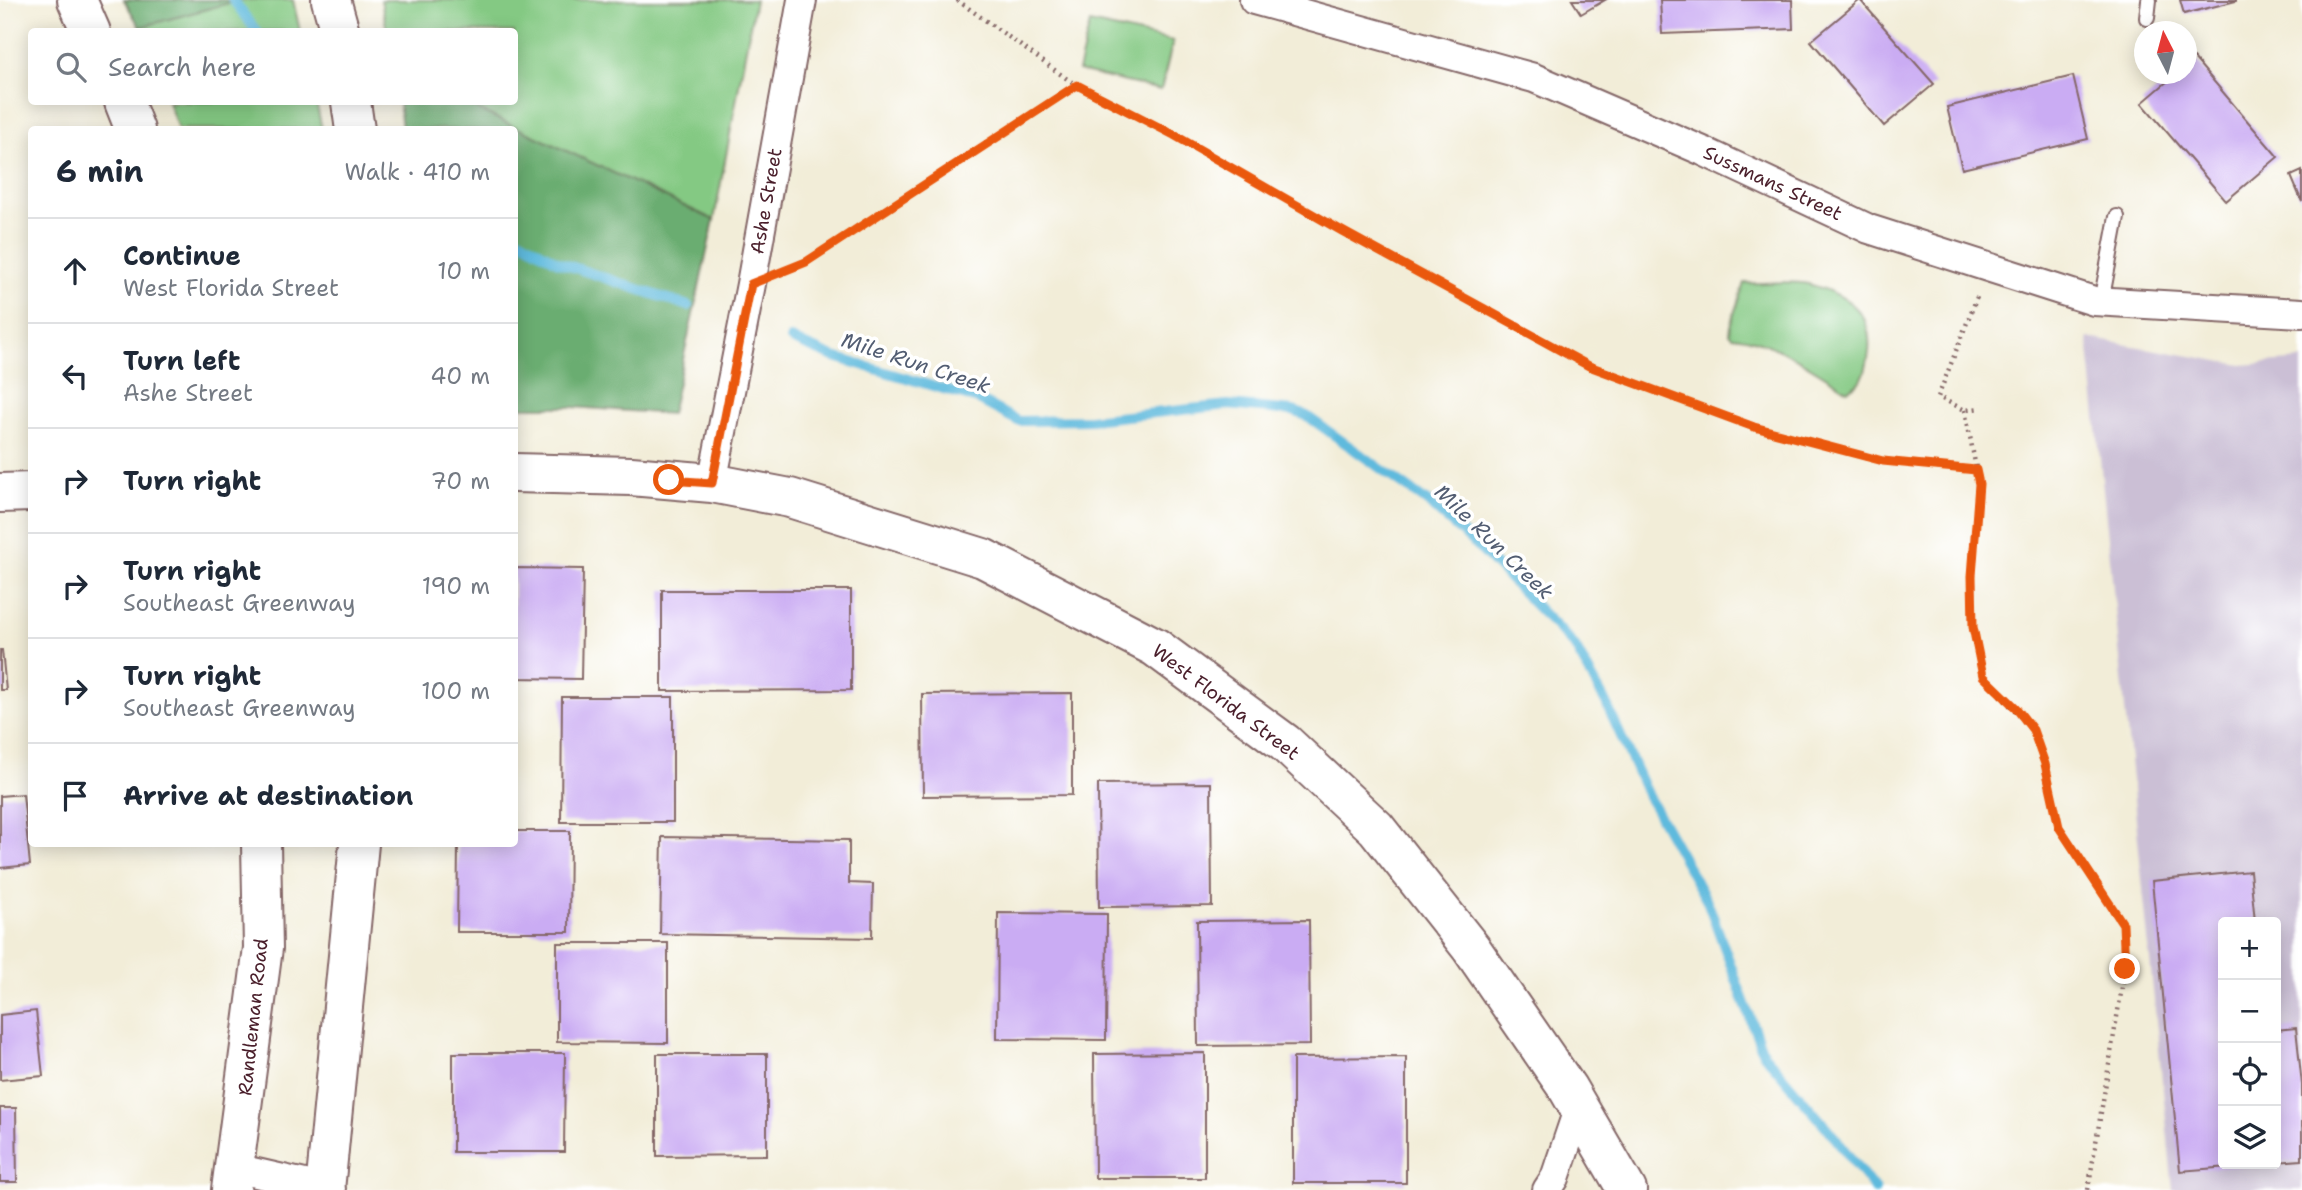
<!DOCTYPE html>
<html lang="en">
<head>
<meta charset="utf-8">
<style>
  body { margin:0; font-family:"Shantell Sans",sans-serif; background:#f2f2f3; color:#1f2937 }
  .controls { position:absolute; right:21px; bottom:21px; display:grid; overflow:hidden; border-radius:7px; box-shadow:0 4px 18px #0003 }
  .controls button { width:63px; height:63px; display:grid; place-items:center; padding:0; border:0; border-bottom:2px solid #e0e1e3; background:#fff; color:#1f2937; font:35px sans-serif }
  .compass { position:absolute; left:2134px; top:21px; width:63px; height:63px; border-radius:50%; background:#fff; box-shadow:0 4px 18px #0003; rotate:354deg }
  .stop { position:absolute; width:21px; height:21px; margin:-16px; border:5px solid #ea580c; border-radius:50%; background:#fff }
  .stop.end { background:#ea580c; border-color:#fff; box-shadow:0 2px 7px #0008 }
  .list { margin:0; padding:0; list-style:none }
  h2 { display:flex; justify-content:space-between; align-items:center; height:91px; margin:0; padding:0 28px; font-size:30px }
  h2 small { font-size:23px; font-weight:400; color:#747a83 }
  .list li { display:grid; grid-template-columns:46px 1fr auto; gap:21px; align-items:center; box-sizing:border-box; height:105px; padding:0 28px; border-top:2px solid #e0e1e3 }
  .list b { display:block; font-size:26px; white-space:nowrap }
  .list p { margin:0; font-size:23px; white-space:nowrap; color:#747a83 }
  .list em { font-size:23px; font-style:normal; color:#747a83 }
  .icon { flex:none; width:38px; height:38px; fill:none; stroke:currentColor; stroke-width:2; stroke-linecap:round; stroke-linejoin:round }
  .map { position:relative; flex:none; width:2302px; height:1190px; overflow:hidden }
  .search { position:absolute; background:#fff; box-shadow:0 4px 18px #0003; left:28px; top:28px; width:490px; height:77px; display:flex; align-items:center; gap:18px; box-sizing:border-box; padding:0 24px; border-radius:7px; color:#747a83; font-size:26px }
  .panel { position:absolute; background:#fff; box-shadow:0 4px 18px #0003; left:28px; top:126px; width:490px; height:721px; border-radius:7px }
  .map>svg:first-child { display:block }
  .industrial { fill:#cbbfd5; fill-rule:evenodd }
  .green { fill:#84c983; stroke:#677457; stroke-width:2 }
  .forest { fill:#6bad71; stroke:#5a664e; stroke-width:2 }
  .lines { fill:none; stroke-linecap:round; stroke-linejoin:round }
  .stream { stroke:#5fbadd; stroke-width:10 }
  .building { fill:#caacf3 }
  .lane-casing { stroke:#856768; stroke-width:18 }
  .street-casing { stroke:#856768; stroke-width:32 }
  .secondary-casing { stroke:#856768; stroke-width:42 }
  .primary-casing { stroke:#856768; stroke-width:42 }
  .path { stroke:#856768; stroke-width:4.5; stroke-dasharray:2 5; stroke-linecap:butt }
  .lane { stroke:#fff; stroke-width:14 }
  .street { stroke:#fff; stroke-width:28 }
  .secondary { stroke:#fff; stroke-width:38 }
  .primary { stroke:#fff; stroke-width:38 }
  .route { stroke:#ea580c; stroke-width:9 }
  .labels { text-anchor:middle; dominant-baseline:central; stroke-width:7; stroke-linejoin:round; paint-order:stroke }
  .street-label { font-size:19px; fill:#4a1f2b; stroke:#fff }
  .water-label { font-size:21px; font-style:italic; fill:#525d72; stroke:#fff }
</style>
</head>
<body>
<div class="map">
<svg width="2302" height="1190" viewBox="0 0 2302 1190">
  <rect width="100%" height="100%" fill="#fff"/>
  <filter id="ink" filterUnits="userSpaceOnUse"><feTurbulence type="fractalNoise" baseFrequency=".0143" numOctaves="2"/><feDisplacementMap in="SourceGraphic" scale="14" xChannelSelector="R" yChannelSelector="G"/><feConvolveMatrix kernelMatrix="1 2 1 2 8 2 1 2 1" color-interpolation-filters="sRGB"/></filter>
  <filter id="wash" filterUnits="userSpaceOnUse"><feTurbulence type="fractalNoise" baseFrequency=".00686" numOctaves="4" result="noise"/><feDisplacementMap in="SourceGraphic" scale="28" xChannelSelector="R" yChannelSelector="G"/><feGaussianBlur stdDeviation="1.57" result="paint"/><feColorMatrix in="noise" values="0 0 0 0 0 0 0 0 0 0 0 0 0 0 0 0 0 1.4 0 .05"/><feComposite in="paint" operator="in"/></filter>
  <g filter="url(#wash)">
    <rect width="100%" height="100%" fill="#f2edd8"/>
    <!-- industrial -->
    <path class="industrial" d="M2088,338L2242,365L2302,360V1190H2173ZM2223,922H2276V1164H2223Z"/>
    <!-- green -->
    <g class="green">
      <path d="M240,0H293L300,31L142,32L140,27Z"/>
      <path d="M381,0H755L714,220L462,102H514V32L387,31Z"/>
      <path d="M1090,23L1173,41L1161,90L1078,71Z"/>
      <path d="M168,102H316L322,129H178Z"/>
      <path d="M1744,283C1763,284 1791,280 1808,284C1845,294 1873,310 1869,352C1866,371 1865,382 1847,390C1815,369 1771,339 1732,336L1729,333L1730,326Z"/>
    </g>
    <!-- forest -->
    <g class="forest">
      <path d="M124,0H240L140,27Z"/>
      <path d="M399,102H462L714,220L671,414L572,407H515L514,130L402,129Z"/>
    </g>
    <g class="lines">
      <!-- stream -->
      <g class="stream">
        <path d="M233,0L257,32"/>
        <path d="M514,236L558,262L688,306"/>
        <path d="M791,339L831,356L977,399L1018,421L1090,420L1228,405L1293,411L1307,416L1426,501L1476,545L1574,645L1606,703L1648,796L1708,903L1763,1053L1833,1135L1875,1190"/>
      </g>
    </g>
    <g id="blocks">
      <!-- building -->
      <g class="building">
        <path d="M1572,0H1605L1581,14Z"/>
        <path d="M1660,0H1792L1793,29L1662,34Z"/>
        <path d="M1860,0L1934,84L1884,126L1811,41Z"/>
        <path d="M2180,0H2236V1L2184,14Z"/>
        <path d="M2194,58L2278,157L2226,201L2142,103L2176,74H2186V64Z"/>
        <path d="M2073,76L2088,139L1962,169L1947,107Z"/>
        <path d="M2302,171V202L2291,176Z"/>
        <path d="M514,568L583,569L581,679L514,678Z"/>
        <path d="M662,590H851V690L662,691Z"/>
        <path d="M0,650H2L6,690H0Z"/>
        <path d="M1072,693V795L923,796L922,694Z"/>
        <path d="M562,697H673V822H561Z"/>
        <path d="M1211,783L1212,906L1099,907L1098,784Z"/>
        <path d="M23,794L30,865L0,868V796Z"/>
        <path d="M514,831H570L569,932H457L458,844H514Z"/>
        <path d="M662,837L849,840V883L873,884L872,938L660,934Z"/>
        <path d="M2250,871L2255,922H2223V1164H2241V1166L2180,1171L2152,881Z"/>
        <path d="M998,913L1107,914L1106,1040L997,1039Z"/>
        <path d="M1309,920L1310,1045L1198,1046L1197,921Z"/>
        <path d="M557,943H668V1043L557,1042Z"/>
        <path d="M36,1011L43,1076L0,1080V1015Z"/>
        <path d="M2296,1028L2302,1085V1160L2276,1162V1030Z"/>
        <path d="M453,1053H565L564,1152H453Z"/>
        <path d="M1205,1053V1178H1095L1094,1054Z"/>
        <path d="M657,1054H767V1155L657,1156Z"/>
        <path d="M1406,1057V1183H1293V1058Z"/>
        <path d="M0,1108H16L17,1182H0Z"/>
      </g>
    </g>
  </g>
  <g filter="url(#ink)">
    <use href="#blocks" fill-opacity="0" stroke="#856768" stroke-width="2"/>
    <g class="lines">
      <defs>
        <g id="lane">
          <path d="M2147,18L2149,0"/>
          <path d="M2101,302L2117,217"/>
        </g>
        <g id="street">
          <path d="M1254,0L1534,78L1703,151L1869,229L2094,301L2302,313"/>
          <path d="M712,483L751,284L802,0"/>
          <path d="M235,1168L331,1190"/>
          <path d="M1547,1190L1555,1178L1579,1107"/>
        </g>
        <g id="secondary">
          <path d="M514,473L631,476L712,483L790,498L983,558L1155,647L1285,743L1376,828L1471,948L1568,1089L1627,1190"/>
          <path d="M0,493L32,492"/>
        </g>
        <g id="primary">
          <path d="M77,0L91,32"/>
          <path d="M331,0L340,32"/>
          <path d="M124,102L135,130"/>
          <path d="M351,102L355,130"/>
          <path d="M231,1190L263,948L261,844"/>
          <path d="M325,1190L359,844"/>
        </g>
      </defs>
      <!-- lane casing -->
      <use href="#lane" class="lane-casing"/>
      <!-- street casing -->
      <use href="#street" class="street-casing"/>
      <!-- secondary casing -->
      <use href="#secondary" class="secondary-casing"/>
      <!-- primary casing -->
      <use href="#primary" class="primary-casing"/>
      <!-- path -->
      <g class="path">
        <path d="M957,0L1070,81L1174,135L1342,231L1589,366L1754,427L1883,461L1976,469"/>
        <path d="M784,271L806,262L1077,85"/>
        <path d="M1977,297L1938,397L1965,410L1981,408"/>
        <path d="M1965,410L1979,484L1972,576L1973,627L1983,676L2033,730L2045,764L2059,827L2123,924L2125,969L2088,1190"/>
      </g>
      <!-- lane -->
      <use href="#lane" class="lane"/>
      <!-- street -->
      <use href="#street" class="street"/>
      <!-- secondary -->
      <use href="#secondary" class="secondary"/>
      <!-- primary -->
      <use href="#primary" class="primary"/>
    </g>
  </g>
  <g class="lines" filter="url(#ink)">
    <!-- route -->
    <path class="route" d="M669,480L712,483L751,284L806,262L1077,85L1174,135L1342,231L1589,366L1754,427L1883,461L1976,470L1979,484L1972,576L1973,627L1983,676L2016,708L2033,730L2045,764L2059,827L2123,924L2125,969"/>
  </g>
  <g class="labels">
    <!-- street labels -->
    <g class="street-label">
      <text transform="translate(1773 183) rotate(25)">Sussmans Street</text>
      <text transform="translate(766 201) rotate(-80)">Ashe Street</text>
      <text transform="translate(1226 702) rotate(37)">West Florida Street</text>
      <text transform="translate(253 1017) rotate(-84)">Randleman Road</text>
    </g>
    <!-- water labels -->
    <g class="water-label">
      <text transform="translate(916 363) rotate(18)">Mile Run Creek</text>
      <text transform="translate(1494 542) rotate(44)">Mile Run Creek</text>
    </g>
  </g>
</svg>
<div class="controls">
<button>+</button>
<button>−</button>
<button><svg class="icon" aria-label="locate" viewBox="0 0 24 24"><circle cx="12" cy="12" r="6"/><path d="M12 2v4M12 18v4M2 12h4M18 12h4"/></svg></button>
<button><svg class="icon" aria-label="layers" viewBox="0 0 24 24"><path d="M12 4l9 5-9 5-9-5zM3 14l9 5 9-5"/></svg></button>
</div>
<svg class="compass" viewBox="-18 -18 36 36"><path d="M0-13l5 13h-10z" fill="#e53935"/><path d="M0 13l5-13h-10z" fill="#747a83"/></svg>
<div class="stop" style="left:669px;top:480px"></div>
<div class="stop end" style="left:2125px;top:969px"></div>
<div class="search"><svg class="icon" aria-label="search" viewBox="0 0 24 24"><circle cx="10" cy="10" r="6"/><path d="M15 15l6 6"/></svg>Search here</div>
<section class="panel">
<h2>6 min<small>Walk · 410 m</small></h2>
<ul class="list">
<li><svg class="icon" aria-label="ahead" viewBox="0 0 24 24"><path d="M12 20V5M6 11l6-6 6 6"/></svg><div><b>Continue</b><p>West Florida Street</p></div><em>10 m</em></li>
<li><svg class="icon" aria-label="left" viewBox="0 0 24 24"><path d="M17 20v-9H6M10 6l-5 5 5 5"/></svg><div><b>Turn left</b><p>Ashe Street</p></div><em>40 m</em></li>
<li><svg class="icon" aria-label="right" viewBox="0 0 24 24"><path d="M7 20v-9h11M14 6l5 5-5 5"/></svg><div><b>Turn right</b></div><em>70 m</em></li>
<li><svg class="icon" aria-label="right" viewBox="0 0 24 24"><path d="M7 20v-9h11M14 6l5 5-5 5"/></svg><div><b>Turn right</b><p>Southeast Greenway</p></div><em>190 m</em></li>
<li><svg class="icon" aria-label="right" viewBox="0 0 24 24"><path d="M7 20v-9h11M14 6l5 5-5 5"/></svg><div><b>Turn right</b><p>Southeast Greenway</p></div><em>100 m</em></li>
<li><svg class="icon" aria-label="arrive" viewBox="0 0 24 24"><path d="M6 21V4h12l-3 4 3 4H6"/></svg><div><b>Arrive at destination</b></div></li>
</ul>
</section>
</div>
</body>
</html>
